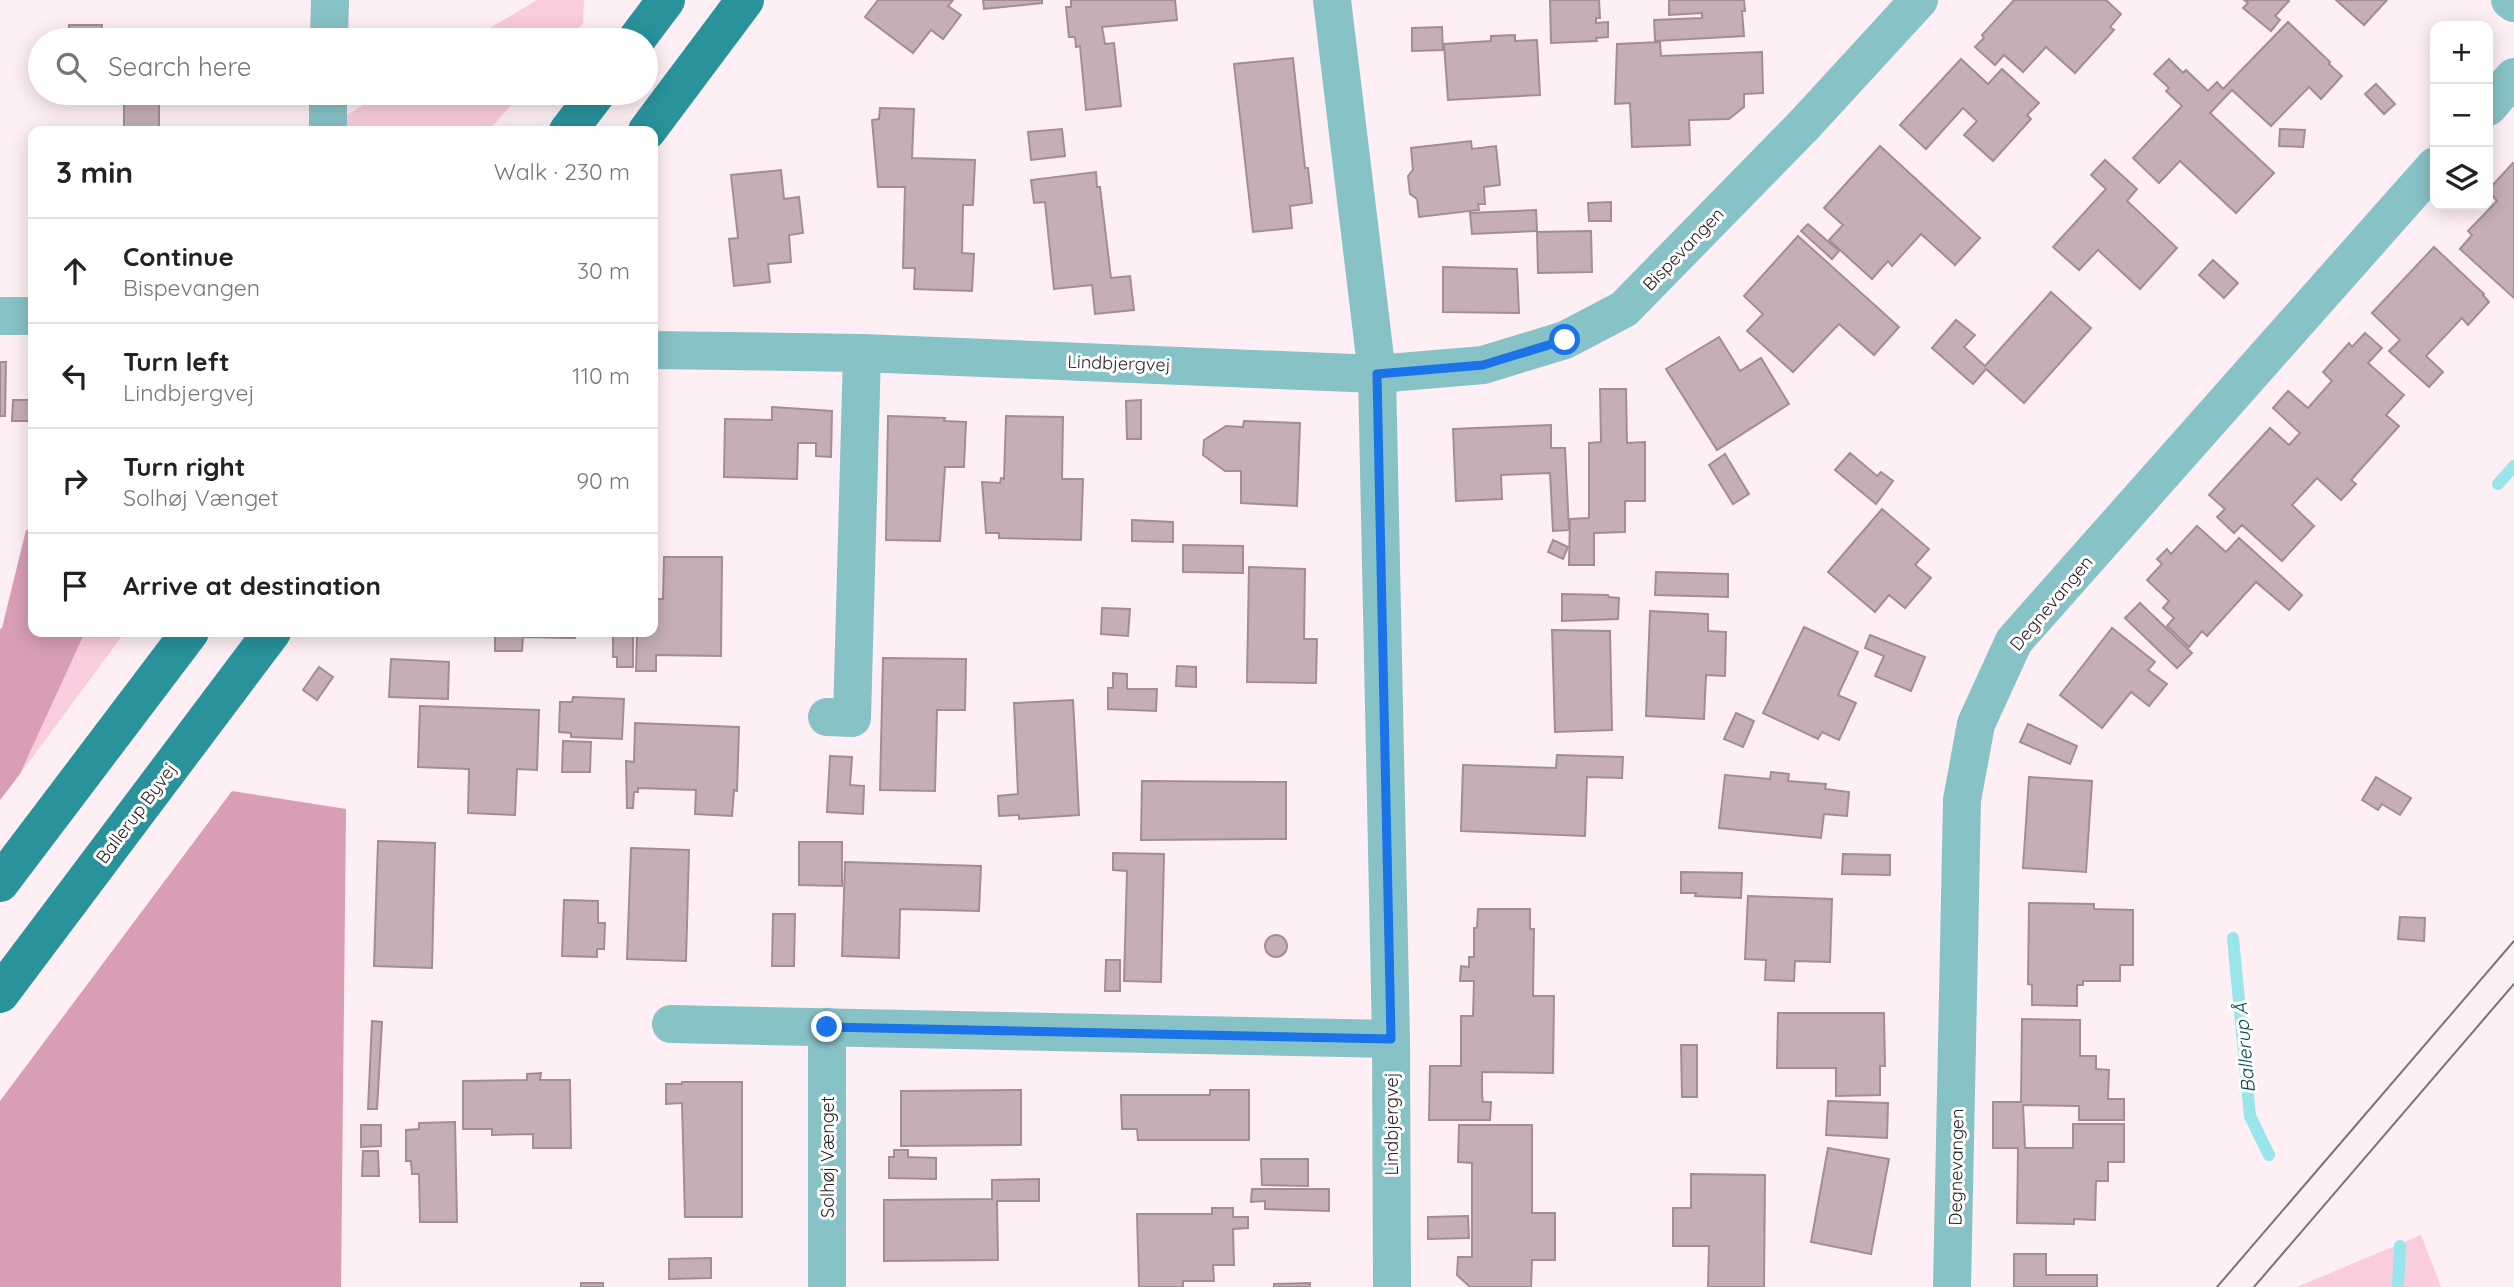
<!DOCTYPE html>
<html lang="en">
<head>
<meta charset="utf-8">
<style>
  body { margin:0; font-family:Quicksand,sans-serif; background:#f2f2f2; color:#222 }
  .controls { position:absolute; right:21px; top:21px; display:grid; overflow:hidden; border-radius:14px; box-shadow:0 4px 18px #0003 }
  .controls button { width:63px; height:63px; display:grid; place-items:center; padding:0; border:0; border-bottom:2px solid #e0e0e0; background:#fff; color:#222; font:35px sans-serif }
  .stop { position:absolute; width:21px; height:21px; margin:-16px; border:5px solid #1a73e8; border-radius:50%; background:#fff }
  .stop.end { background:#1a73e8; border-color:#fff; box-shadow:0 2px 7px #0008 }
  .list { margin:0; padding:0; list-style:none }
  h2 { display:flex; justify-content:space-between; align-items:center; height:91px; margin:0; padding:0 28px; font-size:30px }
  h2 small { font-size:23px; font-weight:400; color:#767676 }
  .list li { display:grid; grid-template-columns:46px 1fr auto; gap:21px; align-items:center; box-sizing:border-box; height:105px; padding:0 28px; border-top:2px solid #e0e0e0 }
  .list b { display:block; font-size:26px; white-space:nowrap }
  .list p { margin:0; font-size:23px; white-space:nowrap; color:#767676 }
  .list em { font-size:23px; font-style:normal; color:#767676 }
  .icon { flex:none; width:38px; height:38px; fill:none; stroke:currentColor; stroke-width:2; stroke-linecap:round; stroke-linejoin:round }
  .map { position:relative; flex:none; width:2514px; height:1287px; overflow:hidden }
  .search { position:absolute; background:#fff; box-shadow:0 4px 18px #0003; left:28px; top:28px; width:630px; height:77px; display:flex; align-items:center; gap:18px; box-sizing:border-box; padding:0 24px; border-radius:38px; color:#767676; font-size:26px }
  .panel { position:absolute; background:#fff; box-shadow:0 4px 18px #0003; left:28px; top:126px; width:630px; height:511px; border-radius:14px }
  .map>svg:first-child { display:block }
  .green { fill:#facdde }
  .forest { fill:#d89eb6 }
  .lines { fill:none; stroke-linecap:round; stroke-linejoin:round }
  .stream { stroke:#99e5ec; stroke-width:12 }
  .building { fill:#c6aeb7; stroke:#a38c95; stroke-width:2 }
  .minor { stroke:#87c2c7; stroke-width:38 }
  .major { stroke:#29929b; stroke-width:38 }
  .tram { stroke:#7e7276; stroke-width:2 }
  .route { stroke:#1a73e8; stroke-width:9 }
  .labels { text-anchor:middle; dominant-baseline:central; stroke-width:6; stroke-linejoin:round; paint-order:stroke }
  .street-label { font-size:18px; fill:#292023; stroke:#fff }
  .water-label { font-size:19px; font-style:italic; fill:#004a4f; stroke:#fff }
</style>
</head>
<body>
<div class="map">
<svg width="2514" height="1287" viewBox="0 0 2514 1287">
  <rect width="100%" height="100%" fill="#feeff4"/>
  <!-- green -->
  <g class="green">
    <path d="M537,0H584L583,23L568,40H470Z"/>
    <path d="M383,93H522L488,131H344L345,116Z"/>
    <path d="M85,632H125L20,774Z"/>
    <path d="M2421,1235L2441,1287H2297Z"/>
  </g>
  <!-- forest -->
  <g class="forest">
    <path d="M26,530L33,531V632H85L20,774L0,800V629L2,628Z"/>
    <path d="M232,791L346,809L341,1287H0V1101Z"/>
  </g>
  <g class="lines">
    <!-- stream -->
    <g class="stream">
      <path d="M2498,484L2514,466"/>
      <path d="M2233,938L2250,1116L2269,1155"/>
      <path d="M2398,1287L2400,1246"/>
    </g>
  </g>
  <!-- building -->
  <g class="building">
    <path d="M878,0H953L948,6L961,15L943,39L931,30L913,53L865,17Z"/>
    <path d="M983,0H1042V3L984,9Z"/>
    <path d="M1071,0H1175L1177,20L1102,27L1105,44L1114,43L1121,106L1086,110L1080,46L1076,47L1075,37H1069L1066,7H1071Z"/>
    <path d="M1550,0H1599L1600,18H1596V23L1608,22V37L1596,38L1597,41L1551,43Z"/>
    <path d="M1669,0H1744L1745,11H1742L1744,36L1655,41L1654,20L1702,18V13L1669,15Z"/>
    <path d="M2014,0H2106L2121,14L2110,27L2114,30L2075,73L2046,47L2023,72L2004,55L1995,65L1975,47L1984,38L1982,35Z"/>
    <path d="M2244,0H2288L2289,1L2275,16L2280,20L2271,31L2243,8L2248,3Z"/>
    <path d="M2336,0H2387L2364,25Z"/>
    <path d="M2288,22L2330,62L2329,64L2342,76L2321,99L2309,87L2271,126L2232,90L2210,113L2274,173L2236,213L2180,161L2159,183L2133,158L2182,106L2166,91L2169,88L2154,74L2169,59L2183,73L2186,70L2208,91L2217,82L2223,89Z"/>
    <path d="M69,25H102L101,40H68Z"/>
    <path d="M1442,27L1443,50L1412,51V28Z"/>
    <path d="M1515,35V41L1537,40L1540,95L1448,100L1444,44L1491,41V36Z"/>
    <path d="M1660,42L1661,56L1762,52L1763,93L1744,94V107L1729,119L1689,120L1690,145L1632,147L1630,103L1615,104L1617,44Z"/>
    <path d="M1293,58L1305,168H1308L1312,203L1290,206L1292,228L1253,232L1234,64Z"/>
    <path d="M1961,59L1988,84L2002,69L2039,103L2027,115L2031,119L1993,161L1964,135L1977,121L1963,108L1926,149L1900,125Z"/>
    <path d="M2376,84L2395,104L2384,114L2365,94Z"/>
    <rect x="124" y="93" width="35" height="38"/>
    <path d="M880,108L914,109L912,158L975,160L973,205H963L962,253L974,254L972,291L914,289L915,268H903L905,187H878L872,120L879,119Z"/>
    <path d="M1062,129L1065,156L1031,160L1028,132Z"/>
    <path d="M2280,129L2305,130L2303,147L2279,146Z"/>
    <path d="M1471,141L1472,149L1496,146L1500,185L1484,187L1485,204H1478L1479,210L1419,217L1417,199L1410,194L1408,176L1413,170L1411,148Z"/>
    <path d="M1880,146L1980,238L1955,265L1921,234L1892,266L1888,261L1872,279L1829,240L1843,225L1824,208Z"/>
    <path d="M2105,160L2137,189L2127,201L2177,248L2140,289L2098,250L2079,270L2053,247L2106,189L2091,175Z"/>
    <path d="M2513,163L2514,164V298L2460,249L2472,235L2468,231L2497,201L2488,190Z"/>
    <path d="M781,170L784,199L799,197L803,233L789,235L791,262L768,264L770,282L734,286L729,239L738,238L731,175Z"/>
    <path d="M1096,172L1097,187H1100L1111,278L1130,276L1134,310L1095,314L1092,285L1054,289L1045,202L1034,203L1031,180Z"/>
    <path d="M1611,202V221H1589L1588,203Z"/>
    <path d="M1536,210L1537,231L1472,234L1470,213Z"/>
    <path d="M1808,224L1839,251L1832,259L1801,231Z"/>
    <path d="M1591,231L1592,272L1538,273L1537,232Z"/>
    <path d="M1798,236L1899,327L1874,355L1839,324L1793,372L1747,331L1763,314L1744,296Z"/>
    <path d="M2434,247L2484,294L2483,295L2489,302L2468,325L2462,318L2426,356L2443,372L2429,387L2389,351L2400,340L2372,313Z"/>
    <path d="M2213,260L2238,283L2224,298L2199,275Z"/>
    <path d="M1443,267L1517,269L1519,313L1443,312Z"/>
    <path d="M2051,292L2091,328L2024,403L1986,369L1973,384L1932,348L1956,320L1975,335L1964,347L1985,366Z"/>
    <path d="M2365,333L2382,348L2368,363L2404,395L2386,415L2399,426L2351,480L2356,484L2341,500L2317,478L2292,505L2314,526L2282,561L2242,525L2234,533L2217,517L2225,509L2209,495L2270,428L2289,445L2300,433L2273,408L2288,391L2308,408L2332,381L2323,372L2349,343L2352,347Z"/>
    <path d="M1719,337L1740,371L1761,358L1789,404L1717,450L1666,369Z"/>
    <path d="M0,362H6L5,416H0Z"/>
    <path d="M1600,389H1626L1627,443L1645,442V501H1625V532L1594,533V565H1569L1570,519L1589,518V443L1601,442Z"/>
    <path d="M13,400H33V421H12Z"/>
    <path d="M1141,400V439H1127L1126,401Z"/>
    <path d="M772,407L832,411L831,457L816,456V443H798L797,479L724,477L725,419L772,420Z"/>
    <path d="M888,416L945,418L944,421L966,422L964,467H945L940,541L886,540Z"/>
    <path d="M1006,416L1063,417L1062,479H1083L1081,540L999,538V533H986L982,482L1000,483L1001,478L1004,479Z"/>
    <path d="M1244,421L1300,423L1297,506L1241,503V471H1225L1203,455L1204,440L1226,426L1243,427Z"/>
    <path d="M1551,425V448H1565L1569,530L1553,531L1550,473L1501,475L1502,499L1456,501L1453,429Z"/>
    <path d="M1850,453L1877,476L1881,472L1893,481L1876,504L1835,470Z"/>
    <path d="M1725,454L1749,494L1733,504L1709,465Z"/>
    <path d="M1882,509L1929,549L1915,565L1931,578L1905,608L1889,595L1875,612L1828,572Z"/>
    <path d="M1132,520L1173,522V542L1132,541Z"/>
    <path d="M2197,526L2226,552L2239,538L2302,595L2289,610L2256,582L2207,636L2202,631L2189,647L2167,626L2174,618L2163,608L2169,601L2147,580L2162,564L2157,559L2167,549L2171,554Z"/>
    <path d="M1553,540L1568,547L1563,559L1548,552Z"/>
    <path d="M1183,545L1243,546V573L1183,572Z"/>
    <path d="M664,557H722L721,656L656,655V671H636L637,632H653V599H663Z"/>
    <path d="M1249,567L1305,569L1304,639H1317L1316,683L1247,682Z"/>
    <path d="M1656,572L1728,574V597L1655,595Z"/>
    <path d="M1562,594L1608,595L1609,597L1619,598L1618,619L1562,621Z"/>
    <path d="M2140,603L2192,653L2177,668L2125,618Z"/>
    <path d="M1102,608L1130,609L1128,636L1101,634Z"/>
    <path d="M1650,611L1708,614V631L1726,632L1725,676L1706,675L1704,719L1646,716Z"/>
    <path d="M1804,627L1858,652L1838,695L1856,703L1839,740L1822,732L1818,739L1763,713Z"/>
    <path d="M2112,628L2155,662L2148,670L2167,684L2149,706L2131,692L2102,728L2060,695Z"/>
    <path d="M1552,630L1610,631L1612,730L1555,732Z"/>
    <path d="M485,632H576L575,638L523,637L522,651H495V636H485Z"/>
    <path d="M613,632H633V667H617V657H613Z"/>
    <path d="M1870,635L1925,657L1911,691L1875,676L1884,656L1865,648Z"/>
    <path d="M883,658L966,659L965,710H937L935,791L880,790Z"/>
    <path d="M391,659L449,662L448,699L389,697Z"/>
    <path d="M1177,666L1196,667V687L1176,686Z"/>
    <path d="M319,667L333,677L317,700L303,690Z"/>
    <path d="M1113,673L1127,674V689H1157L1156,711L1108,709V688H1113Z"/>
    <path d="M573,697L624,699L622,739L571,737V733L559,732L560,702H572Z"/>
    <path d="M1073,700L1079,815L1019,819V815L999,816L998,796L1018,794L1014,703Z"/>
    <path d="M420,706L539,710L537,770L517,769L515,815L468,813L469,769L418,767Z"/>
    <path d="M1736,713L1754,721L1743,747L1724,739Z"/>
    <path d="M635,723L739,727L737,791L734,790L732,816L695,814L696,790L638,788V792H634L633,808H627L626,761L634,762Z"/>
    <path d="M2028,724L2077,746L2070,764L2020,742Z"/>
    <path d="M563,741L591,742L590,772H562Z"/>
    <path d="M1557,755L1623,757L1622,778L1587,777L1585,836L1461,831L1463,765L1556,768Z"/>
    <path d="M830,756L852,757L850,785L864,786L863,814L827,812Z"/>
    <path d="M1771,772L1789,774L1788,781L1826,784L1825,789L1849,792L1847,816L1824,814L1821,838L1719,828L1725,775L1770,779Z"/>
    <path d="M2029,777L2092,781L2086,872L2023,868Z"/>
    <path d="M2376,777L2411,798L2400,815L2382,804L2378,810L2362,800Z"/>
    <path d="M1142,781L1286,782V839L1141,840Z"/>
    <path d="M378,841L435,843L432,968L374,966Z"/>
    <path d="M799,842H842V886L799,885Z"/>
    <path d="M631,848L689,850L686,961L627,959Z"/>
    <path d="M1113,853L1164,854L1161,982L1124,981L1127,871L1113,870Z"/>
    <path d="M1843,854L1890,855V875L1842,874Z"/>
    <path d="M845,862L981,866L979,911L900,909L899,958L842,956Z"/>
    <path d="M1681,872L1742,873L1741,898L1695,896L1696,893H1681Z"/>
    <path d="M1748,896L1832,899L1830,962L1795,961L1794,981L1765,980L1766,960L1745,959Z"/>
    <path d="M564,900L598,901V923H605L604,949H597V957L562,956Z"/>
    <path d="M2029,903L2094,904V909L2133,910V965H2120V981H2083V985H2077V1006L2032,1005V985L2028,984Z"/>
    <path d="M1478,909H1530V929H1534L1533,996H1554L1553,1073L1482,1072V1095L1483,1102H1491L1490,1120H1429L1430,1066H1461V1016H1473L1474,981H1460L1461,966L1469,967V957H1474V928H1477Z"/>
    <path d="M773,914H795L794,966H772Z"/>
    <path d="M2400,917L2425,918L2424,941L2398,939Z"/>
    <circle cx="1276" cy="946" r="11"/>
    <path d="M1106,960H1120V991H1105Z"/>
    <path d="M1778,1013H1884L1885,1066H1880V1095L1836,1096V1068H1777Z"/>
    <path d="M2022,1019L2080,1020V1056H2096V1069L2109,1070L2108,1099H2124V1120H2079V1106L2023,1105L2025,1148H2073V1124H2124V1162H2108V1181H2096L2095,1220L2074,1219V1224L2017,1223L2018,1148H1993V1102H2021Z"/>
    <path d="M372,1021L382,1022L377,1109H368Z"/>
    <path d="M1681,1045H1697V1097H1682Z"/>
    <path d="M541,1073L540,1080H570L571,1148H533V1134L492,1135V1129H463V1081L527,1080V1074Z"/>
    <path d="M682,1082H742V1217H685L682,1103L666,1104V1084H682Z"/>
    <path d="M1021,1090V1145L901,1146V1091Z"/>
    <path d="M1210,1090H1249V1140H1138L1137,1129H1122L1121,1095H1210Z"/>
    <path d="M1828,1101L1888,1103L1887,1138L1826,1135Z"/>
    <path d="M455,1122L457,1222H420L419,1174H412L411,1161H406V1130L419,1129V1123Z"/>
    <path d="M361,1125H381V1146L361,1147Z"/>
    <path d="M1459,1125H1532V1213H1555V1260H1532L1531,1287H1470L1457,1275L1458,1257H1472V1163L1458,1162Z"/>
    <path d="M1828,1148L1889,1159L1871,1254L1811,1242Z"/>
    <path d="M894,1150H908V1157L936,1158V1179L889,1178V1157H894Z"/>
    <path d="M363,1151H378L379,1176H362Z"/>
    <path d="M1261,1159H1308V1186L1262,1185Z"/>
    <path d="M1691,1174L1765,1175L1764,1287H1708L1709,1246H1673V1208H1691Z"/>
    <path d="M1039,1179V1201H997L998,1260L884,1261V1200L992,1199V1180Z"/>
    <path d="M1252,1189H1329V1211L1265,1209V1201L1251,1202Z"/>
    <path d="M1212,1208H1233V1217H1248V1228L1233,1229L1234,1265H1213L1214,1281H1183V1287H1139L1137,1214H1212Z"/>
    <path d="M1468,1216L1469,1238L1428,1239V1217Z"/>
    <path d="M2014,1254H2046V1275H2097V1287H2014Z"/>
    <path d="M711,1258V1278L669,1279V1259Z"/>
    <rect x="581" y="1283" width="22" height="4"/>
    <path d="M1310,1283V1287H1274V1284Z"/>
  </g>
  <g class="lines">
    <!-- minor -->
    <g class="minor">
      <path d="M1332,0L1377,374L1391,1039L1392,1287"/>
      <path d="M2510,0L2514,3"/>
      <path d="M329,40L330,0"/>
      <path d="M2488,107L2514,77"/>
      <path d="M328,131V93"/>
      <path d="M0,316H33"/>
      <path d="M653,350L862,353L1377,374L1483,365L1565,340L1624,309L1805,124L1919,0"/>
      <path d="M827,717L852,718L862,353"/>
      <path d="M671,1024L1391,1039"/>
      <path d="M827,1287V1027"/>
      <path d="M1952,1287L1962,800L1976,724L2014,641L2435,166"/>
    </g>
    <!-- major -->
    <g class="major">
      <path d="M636,40L666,0"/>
      <path d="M568,131L597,93"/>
      <path d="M647,131L745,0"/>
      <path d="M0,883L190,632"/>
      <path d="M0,994L272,632"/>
    </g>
    <!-- tram -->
    <g class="tram">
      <path d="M2217,1287L2514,941"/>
      <path d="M2254,1287L2514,984"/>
    </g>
  </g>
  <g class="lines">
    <!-- route -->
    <path class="route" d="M827,1027L1391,1039L1377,374L1483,365L1565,340"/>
  </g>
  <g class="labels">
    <!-- street labels -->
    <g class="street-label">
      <text transform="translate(1683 249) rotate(-46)">Bispevangen</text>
      <text transform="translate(1119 363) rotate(2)">Lindbjergvej</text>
      <text transform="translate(2051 603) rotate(-50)">Degnevangen</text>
      <text transform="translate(136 813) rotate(-53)">Ballerup Byvej</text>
      <text transform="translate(1391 1124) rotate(-90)">Lindbjergvej</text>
      <text transform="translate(827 1157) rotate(-90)">Solhøj Vænget</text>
      <text transform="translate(1956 1167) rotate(-89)">Degnevangen</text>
    </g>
    <!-- water labels -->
    <g class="water-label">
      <text transform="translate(2244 1048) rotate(-95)">Ballerup Å</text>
    </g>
  </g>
</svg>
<div class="controls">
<button>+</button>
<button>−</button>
<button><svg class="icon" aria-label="layers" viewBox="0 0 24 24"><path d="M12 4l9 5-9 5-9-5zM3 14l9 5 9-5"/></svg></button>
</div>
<div class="stop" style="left:1565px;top:340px"></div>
<div class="stop end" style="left:827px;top:1027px"></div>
<div class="search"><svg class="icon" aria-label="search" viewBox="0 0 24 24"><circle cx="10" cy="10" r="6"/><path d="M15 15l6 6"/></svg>Search here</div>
<section class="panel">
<h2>3 min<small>Walk · 230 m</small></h2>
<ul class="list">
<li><svg class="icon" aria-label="ahead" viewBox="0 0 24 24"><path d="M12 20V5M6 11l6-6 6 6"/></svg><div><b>Continue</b><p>Bispevangen</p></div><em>30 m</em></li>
<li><svg class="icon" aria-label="left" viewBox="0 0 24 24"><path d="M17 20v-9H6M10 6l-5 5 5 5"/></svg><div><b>Turn left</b><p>Lindbjergvej</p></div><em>110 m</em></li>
<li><svg class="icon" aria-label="right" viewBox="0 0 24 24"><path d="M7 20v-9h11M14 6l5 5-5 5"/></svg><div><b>Turn right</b><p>Solhøj Vænget</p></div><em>90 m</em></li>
<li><svg class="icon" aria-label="arrive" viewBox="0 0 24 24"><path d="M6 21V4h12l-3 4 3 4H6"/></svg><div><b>Arrive at destination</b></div></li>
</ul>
</section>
</div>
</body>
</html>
